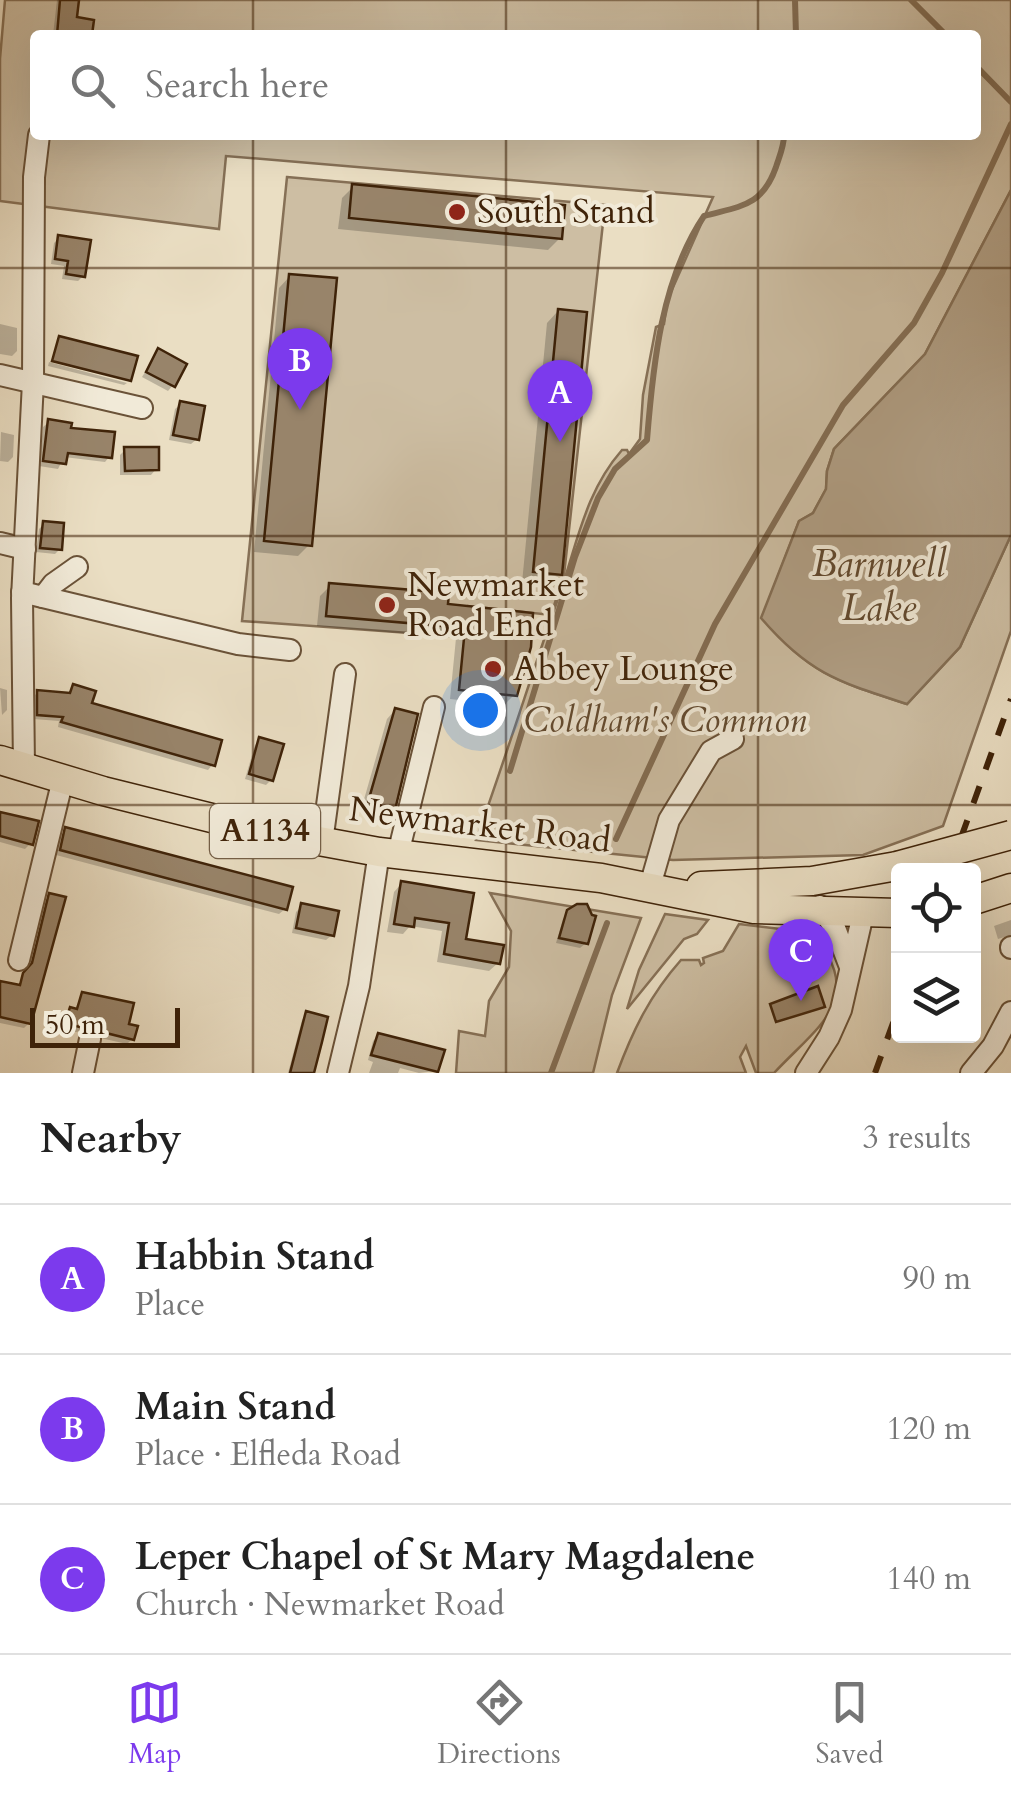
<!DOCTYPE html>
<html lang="en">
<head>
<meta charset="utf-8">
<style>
  body { margin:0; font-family:Cardo,serif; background:#f6f6f6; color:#222 }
  .controls { position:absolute; right:30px; bottom:30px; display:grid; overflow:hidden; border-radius:10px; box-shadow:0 10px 40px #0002 }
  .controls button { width:90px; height:90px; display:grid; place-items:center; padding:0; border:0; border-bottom:2px solid #e0e0e0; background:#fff; color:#222; font:50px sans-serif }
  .scale { position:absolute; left:30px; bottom:25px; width:150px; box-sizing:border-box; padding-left:10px; border:5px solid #3f2309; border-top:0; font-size:28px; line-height:35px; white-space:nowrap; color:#3f2309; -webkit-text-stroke:8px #f1ead8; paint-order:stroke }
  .you { position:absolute; left:480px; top:710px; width:35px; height:35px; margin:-25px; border:8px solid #fff; border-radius:50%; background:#1a73e8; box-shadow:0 0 0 15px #1a73e833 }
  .badge { display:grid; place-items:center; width:65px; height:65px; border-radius:50%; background:#7c3aed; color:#fff; font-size:32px; font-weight:700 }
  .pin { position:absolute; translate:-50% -82px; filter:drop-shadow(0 2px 5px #0008) }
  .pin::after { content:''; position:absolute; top:52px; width:35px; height:30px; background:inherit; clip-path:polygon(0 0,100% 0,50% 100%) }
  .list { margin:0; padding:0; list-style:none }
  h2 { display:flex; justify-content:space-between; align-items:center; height:130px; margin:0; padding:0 40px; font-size:42px }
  h2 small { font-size:32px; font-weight:400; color:#767676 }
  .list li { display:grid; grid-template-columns:65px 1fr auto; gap:30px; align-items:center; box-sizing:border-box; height:150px; padding:0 40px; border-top:2px solid #e0e0e0 }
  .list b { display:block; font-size:38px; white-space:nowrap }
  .list p { margin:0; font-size:32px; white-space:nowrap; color:#767676 }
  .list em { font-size:32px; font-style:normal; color:#767676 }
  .icon { flex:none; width:55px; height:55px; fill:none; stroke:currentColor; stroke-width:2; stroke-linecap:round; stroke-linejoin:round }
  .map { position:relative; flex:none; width:1011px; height:1073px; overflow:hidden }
  .search { position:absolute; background:#fff; box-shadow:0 10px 40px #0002; left:30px; right:30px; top:30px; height:110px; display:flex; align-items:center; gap:25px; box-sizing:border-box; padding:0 35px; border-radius:10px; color:#767676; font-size:38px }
  .sheet { height:580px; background:#fff }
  nav { display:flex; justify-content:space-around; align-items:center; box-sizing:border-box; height:140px; border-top:2px solid #e0e0e0; background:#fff; font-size:28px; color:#767676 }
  nav a { display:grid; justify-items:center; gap:5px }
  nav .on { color:#7c3aed }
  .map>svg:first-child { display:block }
  .green { fill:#cdbea3; stroke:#867056; stroke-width:2.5; fill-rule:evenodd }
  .water { fill:#b09e84; stroke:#836d53; stroke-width:2.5 }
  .shadow { fill:#0003 }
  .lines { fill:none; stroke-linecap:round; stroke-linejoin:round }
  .stream { stroke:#836d53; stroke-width:6 }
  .building { fill:#98846a; stroke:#3f2309; stroke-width:2.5 }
  .minor-casing { stroke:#6a5238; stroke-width:24 }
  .major-casing { stroke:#3f2309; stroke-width:31 }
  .minor { stroke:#f1ead8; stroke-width:20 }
  .major { stroke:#eadec3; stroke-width:28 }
  .rail { stroke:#3f2309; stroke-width:6; stroke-dasharray:18 18; stroke-linecap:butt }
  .major-bridge-casing { stroke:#3f2309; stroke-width:31; stroke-linecap:butt }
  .major-bridge { stroke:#eadec3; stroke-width:28 }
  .grid { fill:none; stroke:#3f2309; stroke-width:2.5; stroke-opacity:0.55 }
  .poi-dot { fill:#8f2418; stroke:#f1ead8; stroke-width:4 }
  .labels { text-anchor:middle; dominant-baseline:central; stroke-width:8; stroke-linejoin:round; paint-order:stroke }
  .shield { fill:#f1ead8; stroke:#745f47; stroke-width:2.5 }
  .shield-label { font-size:32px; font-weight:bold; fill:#3f2309 }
  .poi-label { font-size:35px; fill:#3f2309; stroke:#f1ead8; text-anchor:start }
  .park-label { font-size:35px; font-style:italic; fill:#624a30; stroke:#f1ead8 }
  .street-label { font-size:35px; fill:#3f2309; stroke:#f1ead8 }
  .water-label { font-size:38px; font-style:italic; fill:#61482e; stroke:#f1ead8 }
</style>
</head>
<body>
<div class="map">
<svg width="1011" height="1073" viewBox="0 0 1011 1073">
  <rect width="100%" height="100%" fill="#eadec3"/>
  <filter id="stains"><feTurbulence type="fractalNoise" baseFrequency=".002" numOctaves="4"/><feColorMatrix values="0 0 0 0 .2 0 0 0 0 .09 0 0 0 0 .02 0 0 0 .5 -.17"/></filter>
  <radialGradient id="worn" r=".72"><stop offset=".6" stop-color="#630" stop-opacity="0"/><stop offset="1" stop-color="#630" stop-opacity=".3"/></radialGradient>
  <!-- green -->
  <g class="green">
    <path d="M5,0H1011V190L925,354L834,449L827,471L826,489L813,513L799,521L762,618C809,674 839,682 907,704L960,647L1011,535V631L943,826L863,855L673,860L476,840C506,757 532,673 561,590C578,540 586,491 622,450H627L629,454L640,439L643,395L656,327L664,324L667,301L713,197L226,156L219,229L0,201V59ZM35,35H976V135H35Z"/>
    <path d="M287,177L605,205L564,575L551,615L468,606L464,637L242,621Z"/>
    <path d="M490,893L641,918L612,995L593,1073H456L459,1031L485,1036L489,1001L509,967L511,931Z"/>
    <path d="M665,914L708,920L697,934L684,939L627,1009L639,970Z"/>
    <path d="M739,924L813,933C866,1000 820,1024 774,1073H756L746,1046L740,1057L746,1073H617C633,1030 650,995 681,960H699L701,965L704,963L703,958L723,951Z"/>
  </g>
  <!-- water -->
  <path class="water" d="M1011,190V535L960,647L907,704C839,682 809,674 761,618L799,521L813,513L826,489L827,471L834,449L925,354Z"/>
  <!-- shadow -->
  <g class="shadow">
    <path d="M57,0H76L74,19L89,35H53Z"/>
    <path d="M353,187L560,238L548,250L338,229L342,198Z"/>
    <path d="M59,238L83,276L78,281L62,279L64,266L51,264L54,243Z"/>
    <path d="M290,276L309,545L298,556L254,552L279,288Z"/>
    <path d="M558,311L560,574L548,585L522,583L547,323Z"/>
    <path d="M0,324L17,328V351L12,356L0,354Z"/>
    <path d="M158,351L173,385L168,391L142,377Z"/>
    <path d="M49,362L127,383L124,385L48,366Z"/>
    <path d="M181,404L197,439L191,444L169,440L175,409Z"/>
    <path d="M49,422L69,430L110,456L105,462L64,457L58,469L39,466L43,427Z"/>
    <path d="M1,432L14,435L13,457L8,462L0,461Z"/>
    <path d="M125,450L156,469L151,475H120V455Z"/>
    <path d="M44,524L60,549L55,554L36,552L39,529Z"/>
    <path d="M330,586L445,606L530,615L515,694L504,705L450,699L456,638L317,626L320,596Z"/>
    <path d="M73,687L89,705L213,764L208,770L58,727L59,721L33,719V697L38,692L67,695Z"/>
    <path d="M0,688L7,690V710L2,715Z"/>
    <path d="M395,710L393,807L384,816L361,810L387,719Z"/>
    <path d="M260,740L271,780L266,785L245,779L255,745Z"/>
    <path d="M0,812L30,844L25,849L0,842Z"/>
    <path d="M66,830L285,909L279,914L56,855L61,835Z"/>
    <path d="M402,883L471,895L463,941L498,963L489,971L437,962L442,931L410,926L403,934L387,932L394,892Z"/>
    <path d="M50,896L29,1023L24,1028L0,1023V983L17,987L28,971L45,901Z"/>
    <path d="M302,906L332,935L326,940L292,933L296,912Z"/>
    <path d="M569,913L586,943L580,948L556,943L563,919Z"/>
    <path d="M1011,920V935L998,939L994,926Z"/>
    <path d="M82,995L126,1026L132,1039L127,1044L96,1037L88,1030L76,1032L62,1028L65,1015L70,1009L74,1011Z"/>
    <path d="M307,1014L325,1019L311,1073H288L302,1020Z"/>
    <path d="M378,1036L436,1071L419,1073L400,1068L398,1073H369L373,1062L368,1060L373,1041Z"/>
  </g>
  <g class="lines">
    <!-- stream -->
    <g class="stream">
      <path d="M795,0L796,35"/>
      <path d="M911,0L946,35"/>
      <path d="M976,66L1011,102"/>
      <path d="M510,771L575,557L598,498L615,469L647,440C653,365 661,280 704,216C740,206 762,207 776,167C779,157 784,147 784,135"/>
      <path d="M616,839L715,624L843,405L914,323L942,273L1011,124"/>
      <path d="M551,1073L607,923"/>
    </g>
  </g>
  <!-- building -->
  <g class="building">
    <path d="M60,0H79L77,17L94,20L92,35H57Z"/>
    <path d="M352,184L565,205L562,239L349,218Z"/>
    <path d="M58,235L91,240L85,277L66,274L68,261L55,259Z"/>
    <path d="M289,274L337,278L312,546L264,541Z"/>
    <path d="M558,309L587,312L562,575L533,572Z"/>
    <path d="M59,336L138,356L131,381L52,361Z"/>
    <path d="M158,348L187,364L175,387L146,372Z"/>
    <path d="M180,401L205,406L199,440L173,435Z"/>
    <path d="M48,419L72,423L71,428L115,432L112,458L68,453L66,464L43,461Z"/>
    <path d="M124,447H159V470L125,471Z"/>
    <path d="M43,521L64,523L62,550L40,548Z"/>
    <path d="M329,583L449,593L448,604L533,613L531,647L517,696L459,690L465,628L326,616Z"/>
    <path d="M73,684L96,691L92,703L222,740L215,766L61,722L63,717L37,715V690L70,693Z"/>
    <path d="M395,708L418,714L395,810L368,802Z"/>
    <path d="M259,737L284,744L273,781L249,774Z"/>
    <path d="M0,812L39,821L33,845L0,836Z"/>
    <path d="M65,827L293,887L287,910L60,850Z"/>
    <path d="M401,881L474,893L466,939L504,945L500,964L444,954L449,923L415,918L414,927L394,924Z"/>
    <path d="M49,893L66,897L31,1024L0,1017V981L20,985L23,973L32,963Z"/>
    <path d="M301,903L339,911L334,936L296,928Z"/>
    <path d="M577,904H587L592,915L596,916L588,944L559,938L567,910Z"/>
    <path d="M818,986L825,1007L776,1022L770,1004Z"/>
    <path d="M82,992L134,1003L129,1024L138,1026L134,1040L102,1032L94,1026L83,1028L65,1023L70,1007L77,1009Z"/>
    <path d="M306,1011L328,1017L322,1042L314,1073H290Z"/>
    <path d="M378,1033L445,1050L438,1072L371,1055Z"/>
  </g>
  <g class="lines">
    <defs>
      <g id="minor">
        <path d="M0,375L142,408"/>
        <path d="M0,543L25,549"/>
        <path d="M22,592L238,644L290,650"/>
        <path d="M43,597L53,584L77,567"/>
        <path d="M24,767L22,598L33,382L34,177L39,135"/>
        <path d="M322,842L345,674"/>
        <path d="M398,854L434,707"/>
        <path d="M650,886L669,820L711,751L733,739"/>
        <path d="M820,906L835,928L850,967"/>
        <path d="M1011,947V948"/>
        <path d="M19,960L63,779"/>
        <path d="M83,1073L90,1039"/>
        <path d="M338,1073L359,986L379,852"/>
        <path d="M806,1073L829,1037L841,1010L863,914"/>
        <path d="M971,1073L993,1046L1011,1012"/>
      </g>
      <g id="major">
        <path d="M0,760L103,791L264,831L379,852L601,878L754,909L898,913"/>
        <path d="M701,886L812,881L897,866"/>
        <path d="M974,900L1011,888"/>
      </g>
    </defs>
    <!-- minor casing -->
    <use href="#minor" class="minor-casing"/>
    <!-- major casing -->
    <use href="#major" class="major-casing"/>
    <!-- minor -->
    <use href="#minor" class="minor"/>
    <!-- major -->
    <use href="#major" class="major"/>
    <!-- rail -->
    <g class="rail">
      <path d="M949,871L1011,699"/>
      <path d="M875,1073L898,1009"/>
    </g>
    <defs>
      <path id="major-bridge" d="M897,866L1011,835"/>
    </defs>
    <!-- major-bridge casing -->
    <use href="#major-bridge" class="major-bridge-casing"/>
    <!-- major-bridge -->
    <use href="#major-bridge" class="major-bridge"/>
  </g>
  <!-- grid -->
  <path class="grid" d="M253,0V35M506,0V35M758,0V35M253,135V1073M506,135V1073M758,135V1073M0,268H1011M0,536H1011M0,805H1011"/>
  <!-- markers -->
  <g class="poi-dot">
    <circle cx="457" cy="212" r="10"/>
    <circle cx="387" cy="605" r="10"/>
    <circle cx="493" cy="669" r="10"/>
  </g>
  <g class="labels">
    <!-- shield labels -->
    <rect class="shield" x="210" y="804" width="110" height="54" rx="8"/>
    <g class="shield-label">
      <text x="265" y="831">A1134</text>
    </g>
    <!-- poi labels -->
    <g class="poi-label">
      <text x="477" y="212">South Stand</text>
      <text x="407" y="585">Newmarket<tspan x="407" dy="40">Road End</tspan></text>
      <text x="513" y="669">Abbey Lounge</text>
    </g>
    <!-- park labels -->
    <g class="park-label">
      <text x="665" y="721">Coldham's Common</text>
    </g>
    <!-- street labels -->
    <g class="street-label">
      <text transform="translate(480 825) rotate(7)">Newmarket Road</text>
    </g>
    <!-- water labels -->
    <g class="water-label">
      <text x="879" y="564">Barnwell<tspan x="879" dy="44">Lake</tspan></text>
    </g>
  </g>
  <rect width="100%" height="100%" filter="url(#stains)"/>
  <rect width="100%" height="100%" fill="url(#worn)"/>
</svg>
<div class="controls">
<button><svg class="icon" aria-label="locate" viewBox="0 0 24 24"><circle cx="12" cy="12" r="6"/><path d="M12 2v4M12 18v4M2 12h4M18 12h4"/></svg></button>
<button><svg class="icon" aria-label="layers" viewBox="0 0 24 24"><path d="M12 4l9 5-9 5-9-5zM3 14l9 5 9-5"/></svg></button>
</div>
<div class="scale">50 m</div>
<div class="you"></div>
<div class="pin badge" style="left:560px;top:442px">A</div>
<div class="pin badge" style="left:300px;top:410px">B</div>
<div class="pin badge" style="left:801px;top:1001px">C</div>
<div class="search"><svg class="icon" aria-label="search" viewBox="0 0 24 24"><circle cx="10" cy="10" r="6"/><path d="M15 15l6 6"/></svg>Search here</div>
</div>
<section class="sheet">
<h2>Nearby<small>3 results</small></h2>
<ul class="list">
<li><span class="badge">A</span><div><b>Habbin Stand</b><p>Place</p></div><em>90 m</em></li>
<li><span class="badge">B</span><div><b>Main Stand</b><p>Place · Elfleda Road</p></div><em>120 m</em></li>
<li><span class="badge">C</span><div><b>Leper Chapel of St Mary Magdalene</b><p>Church · Newmarket Road</p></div><em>140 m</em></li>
</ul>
</section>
<nav>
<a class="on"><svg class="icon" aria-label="map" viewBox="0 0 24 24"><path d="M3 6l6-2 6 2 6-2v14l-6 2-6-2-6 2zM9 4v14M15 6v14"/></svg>Map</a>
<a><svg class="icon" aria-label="directions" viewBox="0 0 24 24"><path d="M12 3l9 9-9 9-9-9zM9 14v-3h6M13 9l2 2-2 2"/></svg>Directions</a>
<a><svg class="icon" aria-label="saved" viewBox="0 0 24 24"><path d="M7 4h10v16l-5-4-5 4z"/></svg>Saved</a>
</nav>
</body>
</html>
